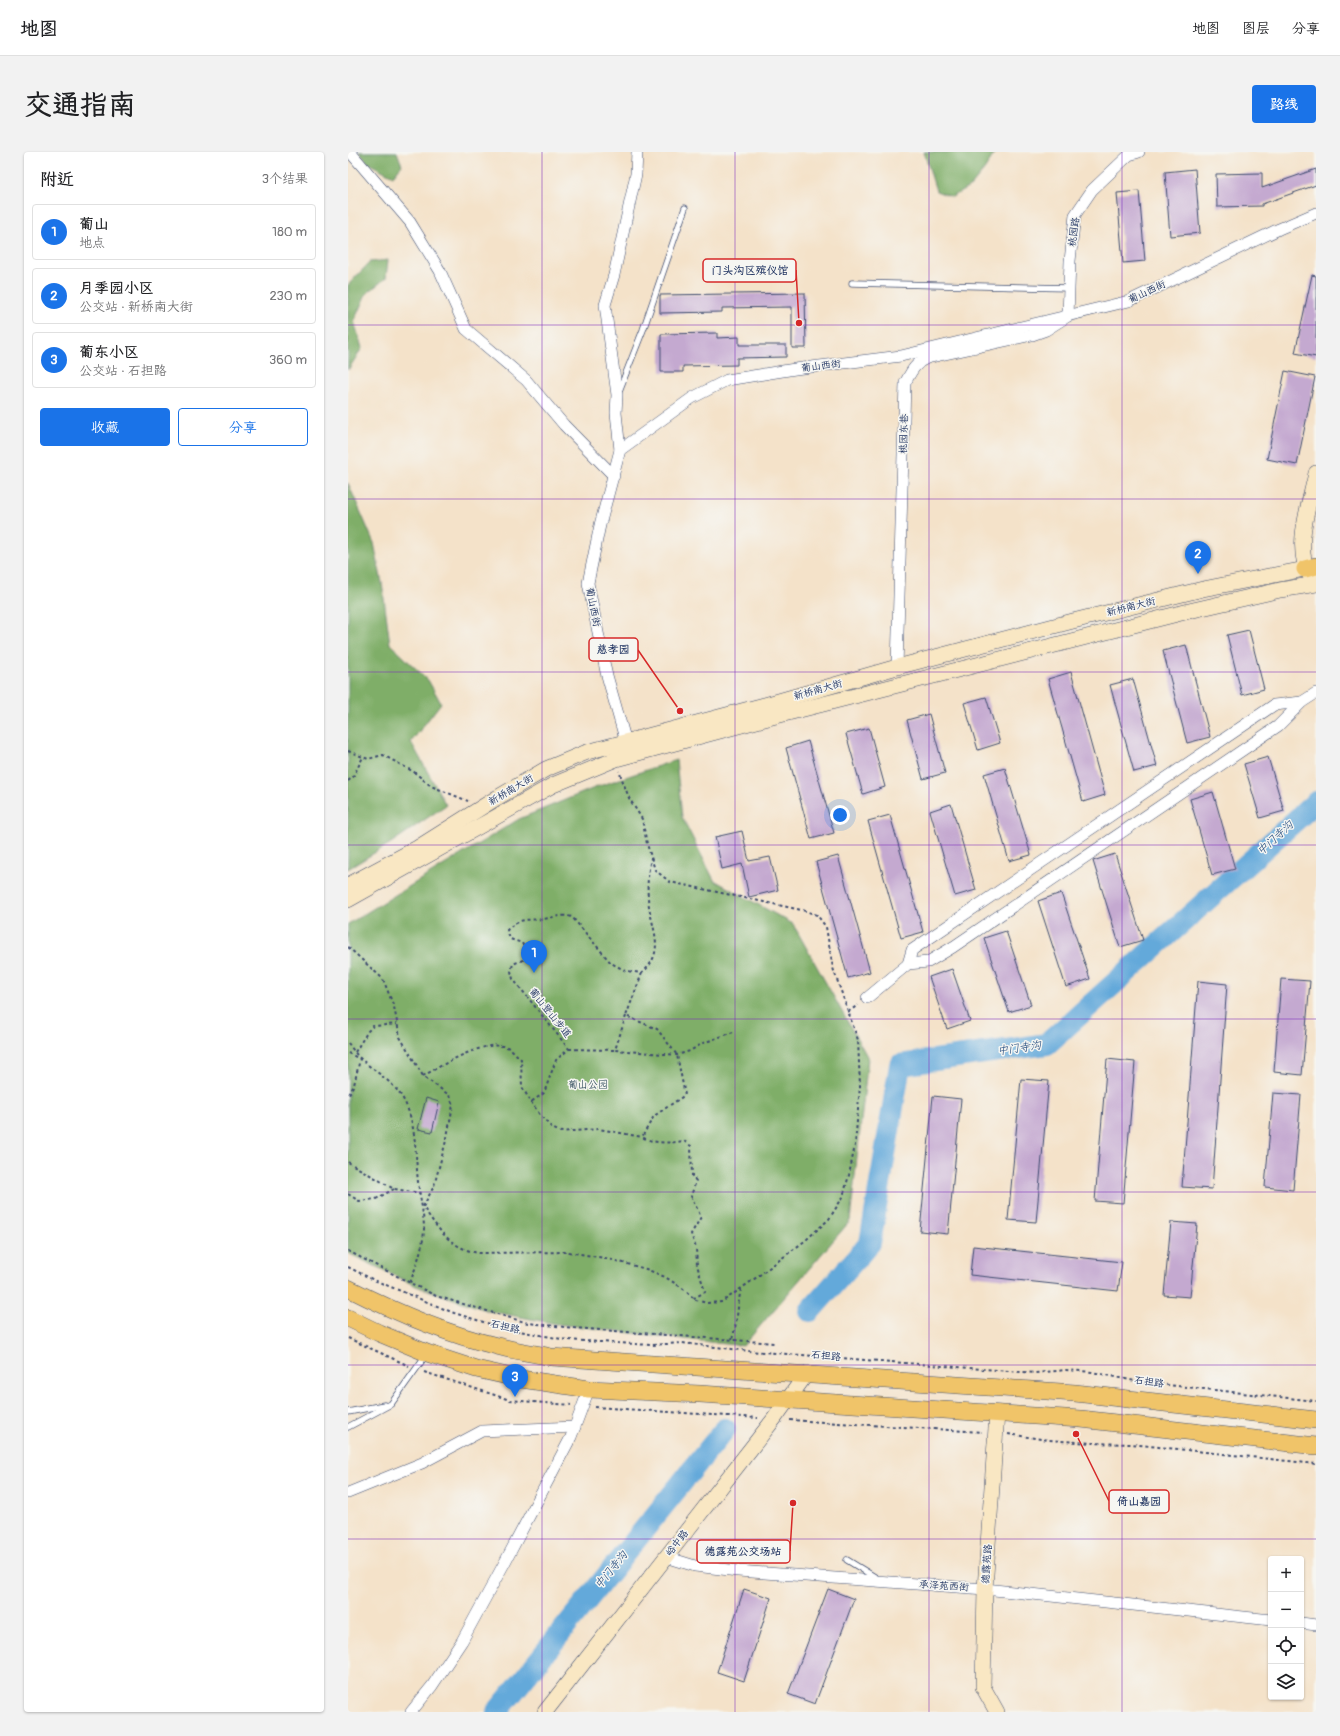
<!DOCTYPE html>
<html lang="zh">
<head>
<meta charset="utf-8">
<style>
  body { margin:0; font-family:Pangolin,"LXGW WenKai TC",sans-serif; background:#f2f2f2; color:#202124 }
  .controls { position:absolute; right:12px; bottom:12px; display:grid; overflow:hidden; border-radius:4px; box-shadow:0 1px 3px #0004 }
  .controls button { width:36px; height:36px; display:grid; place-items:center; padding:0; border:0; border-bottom:1px solid #e0e0e0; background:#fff; color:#202124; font:20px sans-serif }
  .you { position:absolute; left:492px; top:663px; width:14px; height:14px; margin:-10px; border:3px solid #fff; border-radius:50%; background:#1a73e8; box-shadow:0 0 0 6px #1a73e833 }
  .badge { display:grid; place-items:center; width:26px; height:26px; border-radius:50%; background:#1a73e8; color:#fff; font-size:13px; font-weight:700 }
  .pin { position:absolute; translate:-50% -33px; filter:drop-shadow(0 1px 2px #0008) }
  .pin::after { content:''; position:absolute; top:21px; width:14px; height:12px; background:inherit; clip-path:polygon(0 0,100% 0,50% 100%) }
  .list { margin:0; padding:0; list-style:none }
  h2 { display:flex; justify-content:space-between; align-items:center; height:52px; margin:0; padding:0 16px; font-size:17px }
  h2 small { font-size:13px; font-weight:400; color:#757577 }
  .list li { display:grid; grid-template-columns:26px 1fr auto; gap:12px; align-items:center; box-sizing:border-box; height:56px; margin:0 8px 8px; padding:0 8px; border:1px solid #e0e0e0; border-radius:4px }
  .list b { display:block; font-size:15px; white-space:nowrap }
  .list p { margin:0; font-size:13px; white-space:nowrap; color:#757577 }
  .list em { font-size:13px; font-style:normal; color:#757577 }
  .actions { display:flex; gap:8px; padding:12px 16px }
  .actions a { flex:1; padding:9px 0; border:1px solid #1a73e8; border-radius:4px; text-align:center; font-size:14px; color:#1a73e8 }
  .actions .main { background:#1a73e8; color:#fff }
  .icon { flex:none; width:22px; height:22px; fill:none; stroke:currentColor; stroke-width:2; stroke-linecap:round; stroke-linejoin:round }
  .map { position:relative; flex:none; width:968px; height:1560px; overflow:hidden; border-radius:4px }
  header { display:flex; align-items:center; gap:24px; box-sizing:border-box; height:56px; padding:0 20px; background:#fff; border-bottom:1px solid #e0e0e0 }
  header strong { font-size:19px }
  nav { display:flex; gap:22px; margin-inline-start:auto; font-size:14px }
  .intro { display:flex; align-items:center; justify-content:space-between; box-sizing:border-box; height:96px; padding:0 24px }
  h1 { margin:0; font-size:28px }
  .button { padding:10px 18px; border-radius:4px; background:#1a73e8; color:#fff; font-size:14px; font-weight:700 }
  main { display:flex; gap:24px; padding:0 24px }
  aside { flex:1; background:#fff; border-radius:4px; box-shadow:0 1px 3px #0004 }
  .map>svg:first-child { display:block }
  .forest { fill:#7fae67; stroke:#4d6e62 }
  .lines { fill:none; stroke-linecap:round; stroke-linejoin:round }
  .river { stroke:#64a9da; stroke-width:22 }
  .building { fill:#c4a9d0 }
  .lane-casing { stroke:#3c4a6e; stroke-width:7 }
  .street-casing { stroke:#3c4a6e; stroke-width:12 }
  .secondary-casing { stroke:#3c4a6e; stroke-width:16 }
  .primary-casing { stroke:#3c4a6e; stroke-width:18 }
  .path { stroke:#3c4a6e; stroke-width:2; stroke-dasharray:3 3; stroke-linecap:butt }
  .lane { stroke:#fff; stroke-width:5.5 }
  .street { stroke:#fff; stroke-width:11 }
  .secondary { stroke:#f9e7c3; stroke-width:15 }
  .primary { stroke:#f0c469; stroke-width:17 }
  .grid { fill:none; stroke:#7b2cbf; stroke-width:1; stroke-opacity:0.55 }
  .labels { text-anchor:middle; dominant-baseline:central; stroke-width:3; stroke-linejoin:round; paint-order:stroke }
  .street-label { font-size:10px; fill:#1b2f5e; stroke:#f6f6f2 }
  .park-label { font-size:10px; fill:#3c5664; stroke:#f6f6f2 }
  .water-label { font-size:11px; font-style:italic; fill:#355a89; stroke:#f6f6f2 }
  .leader { fill:none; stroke:#d62828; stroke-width:1.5 }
  .callout-dot { fill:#d62828; stroke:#f6f6f2; stroke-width:1.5 }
  .callout { fill:#f6f6f2; stroke:#d62828; stroke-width:1.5 }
  .callout-label { font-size:11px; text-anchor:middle; font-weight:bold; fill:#1b2f5e }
</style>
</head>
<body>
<header>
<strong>地图</strong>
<nav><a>地图</a><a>图层</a><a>分享</a></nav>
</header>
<div class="intro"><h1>交通指南</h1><a class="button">路线</a></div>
<main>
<aside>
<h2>附近<small>3个结果</small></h2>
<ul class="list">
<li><span class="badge">1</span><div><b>葡山</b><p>地点</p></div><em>180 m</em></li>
<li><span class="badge">2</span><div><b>月季园小区</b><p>公交站 · 新桥南大街</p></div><em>230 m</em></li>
<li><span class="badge">3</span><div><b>葡东小区</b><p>公交站 · 石担路</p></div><em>360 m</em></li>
</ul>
<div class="actions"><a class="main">收藏</a><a>分享</a></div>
</aside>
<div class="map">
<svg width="968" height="1560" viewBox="0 0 968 1560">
  <rect width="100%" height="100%" fill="#f6f6f2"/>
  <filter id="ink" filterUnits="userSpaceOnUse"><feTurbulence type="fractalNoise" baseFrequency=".025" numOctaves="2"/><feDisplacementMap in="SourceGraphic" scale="8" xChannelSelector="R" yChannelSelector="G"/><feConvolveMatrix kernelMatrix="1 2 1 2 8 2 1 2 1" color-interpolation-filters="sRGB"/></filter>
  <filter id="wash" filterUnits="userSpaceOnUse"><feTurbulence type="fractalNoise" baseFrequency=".012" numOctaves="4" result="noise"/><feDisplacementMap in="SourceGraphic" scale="16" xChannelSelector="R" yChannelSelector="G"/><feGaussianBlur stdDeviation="0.9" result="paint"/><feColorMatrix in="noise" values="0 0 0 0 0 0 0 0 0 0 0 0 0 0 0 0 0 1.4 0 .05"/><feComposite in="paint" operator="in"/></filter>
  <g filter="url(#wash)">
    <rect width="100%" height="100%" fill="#f4e2c9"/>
    <!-- forest -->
    <g class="forest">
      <path d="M11,0H49L54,13L45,24L20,11Z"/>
      <path d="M576,0H647L637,17L623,34L604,45L588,39Z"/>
      <path d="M40,108L38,126L18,142L6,169L14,196L0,218V133L22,110Z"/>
      <path d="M0,331L26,391L34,431L42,492L80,528L93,551L63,590L98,653L46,689L0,717Z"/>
      <path d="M328,608L334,665L366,728L445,772L520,906L502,1069L395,1194L209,1172L141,1159L68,1134L0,1101V772L171,667L251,634Z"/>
    </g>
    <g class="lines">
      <!-- river -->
      <g class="river">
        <path d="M462,1159L522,1091L552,913L699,892L968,650"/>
        <path d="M149,1560L377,1277"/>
      </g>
    </g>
    <g id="blocks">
      <!-- building -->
      <g class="building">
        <path d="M847,17L852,81L822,84L817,20Z"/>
        <path d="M968,17V33L914,52V54L869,55L868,22L914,21V36Z"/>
        <path d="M791,39L797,109L775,111L769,41Z"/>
        <path d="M964,123L968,124V205L947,201Z"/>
        <path d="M457,141L458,196H444V155L374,156V160L312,161V143Z"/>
        <path d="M369,181V186L391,185V193H438V205L389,206V213L335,214V220H313V182Z"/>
        <path d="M937,219L967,225L949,313L919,307Z"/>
        <path d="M901,478L916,537L894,543L879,483Z"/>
        <path d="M838,493L862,585L839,591L815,499Z"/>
        <path d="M723,520L757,643L735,650L700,527Z"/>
        <path d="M785,527L809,614L786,620L762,533Z"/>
        <path d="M638,545L652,591L630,598L616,551Z"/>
        <path d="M581,562L597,621L575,627L559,568Z"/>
        <path d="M521,576L537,635L515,642L498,582Z"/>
        <path d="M460,589L486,681L463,687L438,596Z"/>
        <path d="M920,605L936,659L912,666L896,612Z"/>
        <path d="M657,616L683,703L661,709L636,622Z"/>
        <path d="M865,640L887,717L864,723L842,647Z"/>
        <path d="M603,652L628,738L607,744L582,659Z"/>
        <path d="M542,663L575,780L553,786L520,669Z"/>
        <path d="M394,679L401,709L422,705L430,738L401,745L394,712L374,717L367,685Z"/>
        <path d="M767,702L795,788L772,795L745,709Z"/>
        <path d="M490,704L522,820L500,826L468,710Z"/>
        <path d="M713,741L742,827L718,835L690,749Z"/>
        <path d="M658,779L683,853L661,860L636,786Z"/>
        <path d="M604,817L622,869L599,877L581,825Z"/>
        <path d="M933,827L962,829L954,923L926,920Z"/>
        <path d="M850,829L879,832L864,1037L834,1035Z"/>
        <path d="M759,907L787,910L775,1051L747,1049Z"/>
        <path d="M673,927L701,929L688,1070L660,1068Z"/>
        <path d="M925,941L953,943L945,1038L917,1035Z"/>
        <path d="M585,944L613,947L600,1082L572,1079Z"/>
        <path d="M78,946L91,950L84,980L70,977Z"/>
        <path d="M823,1070L849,1072L842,1145L816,1143Z"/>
        <path d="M625,1094L774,1110L770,1139L622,1123Z"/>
        <path d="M396,1437L423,1446L396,1529L369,1520Z"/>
        <path d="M480,1437L506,1447L467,1552L440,1542Z"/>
      </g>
    </g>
  </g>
  <g filter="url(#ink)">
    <use href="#blocks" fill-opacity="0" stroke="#3c4a6e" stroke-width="1"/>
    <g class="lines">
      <defs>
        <g id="lane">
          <path d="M504,131L721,136"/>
          <path d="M271,239L295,178L337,56"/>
          <path d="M0,1260L36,1253"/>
          <path d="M0,1275L43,1252L78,1203"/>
          <path d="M499,1408L530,1427"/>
        </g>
        <g id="street">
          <path d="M2,0L62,70L92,119L118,177L178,228L216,273L266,324"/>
          <path d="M272,298L268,261L269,243L257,153L266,123L288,22L289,0"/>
          <path d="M549,515L557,231C563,220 567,211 579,206L684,183L698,178L720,164L722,109L727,63L744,38L781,3L791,0"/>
          <path d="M278,590L258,520L240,431L252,373L272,298L344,246L379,228L447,217L553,204L781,149L931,77L968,61"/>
          <path d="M560,812L564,798L926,553L954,550"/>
          <path d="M519,846L560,812L580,810L605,795L930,574L954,550L968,541"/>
          <path d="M0,1341L74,1311L134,1279L227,1275"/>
          <path d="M318,1405L347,1414L390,1419L637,1437L923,1468"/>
          <path d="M953,1471L968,1473"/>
          <path d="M63,1560L84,1534L114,1489L157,1410L223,1285L241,1237"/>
        </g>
        <g id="secondary">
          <path d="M963,425C944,398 962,351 968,321"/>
          <path d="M0,733L69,696L147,647L198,617L239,600L420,552L549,515L725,469L855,437L957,417"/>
          <path d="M0,748L205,633L268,607L424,565L841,459L932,438L968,432"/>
          <path d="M197,1560L426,1267L459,1221"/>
          <path d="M649,1560L635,1535L637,1437L649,1261"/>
        </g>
        <g id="primary">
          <path d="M957,417L968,414"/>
          <path d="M0,1136C47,1160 97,1182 149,1194C167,1199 185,1201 203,1205L727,1241L968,1268"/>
          <path d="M0,1166L31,1181L79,1201L128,1217L173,1227L241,1237L352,1242L733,1267L968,1294"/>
        </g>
      </defs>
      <!-- lane casing -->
      <use href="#lane" class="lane-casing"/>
      <!-- street casing -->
      <use href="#street" class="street-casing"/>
      <!-- secondary casing -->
      <use href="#secondary" class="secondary-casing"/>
      <!-- primary casing -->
      <use href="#primary" class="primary-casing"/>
      <!-- path -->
      <g class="path">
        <path d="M0,599L20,607L35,603L66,620L83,634L120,649"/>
        <path d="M0,629L5,625L15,605"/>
        <path d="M0,795L35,827L46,855L52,885L75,924L101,943L105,953L99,985L86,1034L75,1055C90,1077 103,1097 131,1101L220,1100L257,1106L298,1117L317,1125L333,1135L348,1148L359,1151L374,1150L405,1128L458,1088L481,1067L495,1045L501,1023L507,993L512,934L510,888L485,816L478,775L469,763L458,759L322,730L307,718L299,692L294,667L281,646L271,619"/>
        <path d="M294,821L278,864L309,877L329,903L337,943L306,964L294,985C307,992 322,991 336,989L343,994L344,1024L348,1029L343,1044L353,1065L343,1082L348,1096L349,1113L357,1140L346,1146"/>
        <path d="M500,860L510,853"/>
        <path d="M278,864L267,898L329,903L342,899L355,891L388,879"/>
        <path d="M0,891C4,896 8,903 13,907C26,919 41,927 52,942C69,967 67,1001 70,1030C72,1046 76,1062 76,1078C75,1096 68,1114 62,1131"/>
        <path d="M221,897L267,898"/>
        <path d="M7,900L20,879L25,874L49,872"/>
        <path d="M0,901L12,907L6,933L0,945"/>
        <path d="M75,924C95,913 139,885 161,896C165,898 169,904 173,907L174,935L183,950L196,941L208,908L221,897L165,827L163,819L165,812L175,808L178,800L174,791L162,787L159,778C174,764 179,769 196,767C207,765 214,762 224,765L263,811L278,819L294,821C320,798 302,775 300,746C299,732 300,720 303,706"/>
        <path d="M183,950L192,963L204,976L212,980L251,977L294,985"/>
        <path d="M0,1010L46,1037L72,1041"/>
        <path d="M0,1042L11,1049L28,1047L46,1037"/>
        <path d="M0,1099L88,1144L180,1171L226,1176L426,1191"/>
        <path d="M0,1115L26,1128L106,1161L155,1176L219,1188L303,1193L334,1191L401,1199L687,1221L718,1218L744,1220L792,1230L968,1249"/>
        <path d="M0,1186L61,1214"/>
        <path d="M384,1187C390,1169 389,1155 393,1137"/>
        <path d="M76,1220L162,1248L223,1253"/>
        <path d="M247,1255L410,1266"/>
        <path d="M442,1268L634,1280"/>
        <path d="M660,1282L700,1288L743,1291L783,1292L968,1312"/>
      </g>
      <!-- lane -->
      <use href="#lane" class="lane"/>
      <!-- street -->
      <use href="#street" class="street"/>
      <!-- secondary -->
      <use href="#secondary" class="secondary"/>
      <!-- primary -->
      <use href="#primary" class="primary"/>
    </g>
  </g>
  <!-- grid -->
  <path class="grid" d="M194,0V1560M387,0V1560M581,0V1560M774,0V1560M0,173H968M0,347H968M0,520H968M0,693H968M0,867H968M0,1040H968M0,1213H968M0,1387H968"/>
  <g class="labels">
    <!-- street labels -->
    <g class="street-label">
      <text transform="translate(726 80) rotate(-82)">桃园路</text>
      <text transform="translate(799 140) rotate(-25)">葡山西街</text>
      <text transform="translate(473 214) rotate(-7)">葡山西街</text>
      <text transform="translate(556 282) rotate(-88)">桃园东巷</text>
      <text transform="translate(245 455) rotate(79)">葡山西街</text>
      <text transform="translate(783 455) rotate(-14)">新桥南大街</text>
      <text transform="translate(470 538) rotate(-16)">新桥南大街</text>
      <text transform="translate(163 638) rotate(-31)">新桥南大街</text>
      <text transform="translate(202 861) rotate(51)">葡山登山步道</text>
      <text transform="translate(157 1175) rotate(13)">石担路</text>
      <text transform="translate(478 1204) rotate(5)">石担路</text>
      <text transform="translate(801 1230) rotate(8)">石担路</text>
      <text transform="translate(329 1391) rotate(-52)">峪中路</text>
      <text transform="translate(639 1412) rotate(-86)">德露苑路</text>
      <text transform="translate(596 1434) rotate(4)">承泽苑西街</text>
    </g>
    <!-- park labels -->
    <g class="park-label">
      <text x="240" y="933">葡山公园</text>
    </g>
    <!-- water labels -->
    <g class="water-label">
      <text transform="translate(927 686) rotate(-42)">中门寺沟</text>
      <text transform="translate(671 896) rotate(-8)">中门寺沟</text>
      <text transform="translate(263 1418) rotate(-51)">中门寺沟</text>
    </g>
  </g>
  <!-- callouts -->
  <path class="leader" d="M451 171L448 118M332 559L290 498M728 1282L761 1349M445 1351L442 1399"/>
  <g class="callout-dot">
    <circle cx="451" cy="171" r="4"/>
    <circle cx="332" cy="559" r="4"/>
    <circle cx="728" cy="1282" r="4"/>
    <circle cx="445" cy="1351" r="4"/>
  </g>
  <g class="callout">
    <rect x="355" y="107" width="93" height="23" rx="4"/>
    <rect x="241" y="486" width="49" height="23" rx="4"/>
    <rect x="761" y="1338" width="60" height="23" rx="4"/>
    <rect x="349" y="1388" width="93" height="23" rx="4"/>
  </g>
  <g class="callout-label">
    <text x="402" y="122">门头沟区殡仪馆</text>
    <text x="265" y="501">慈孝园</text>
    <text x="791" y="1353">倚山嘉园</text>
    <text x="395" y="1403">德露苑公交场站</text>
  </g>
</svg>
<div class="controls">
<button>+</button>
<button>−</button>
<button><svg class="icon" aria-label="locate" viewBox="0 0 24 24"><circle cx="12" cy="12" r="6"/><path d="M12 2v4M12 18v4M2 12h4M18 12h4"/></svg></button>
<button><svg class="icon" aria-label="layers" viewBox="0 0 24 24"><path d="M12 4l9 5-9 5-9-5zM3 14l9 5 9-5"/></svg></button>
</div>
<div class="you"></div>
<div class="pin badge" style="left:186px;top:821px">1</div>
<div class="pin badge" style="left:850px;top:422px">2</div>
<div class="pin badge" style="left:167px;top:1245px">3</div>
</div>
</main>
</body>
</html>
